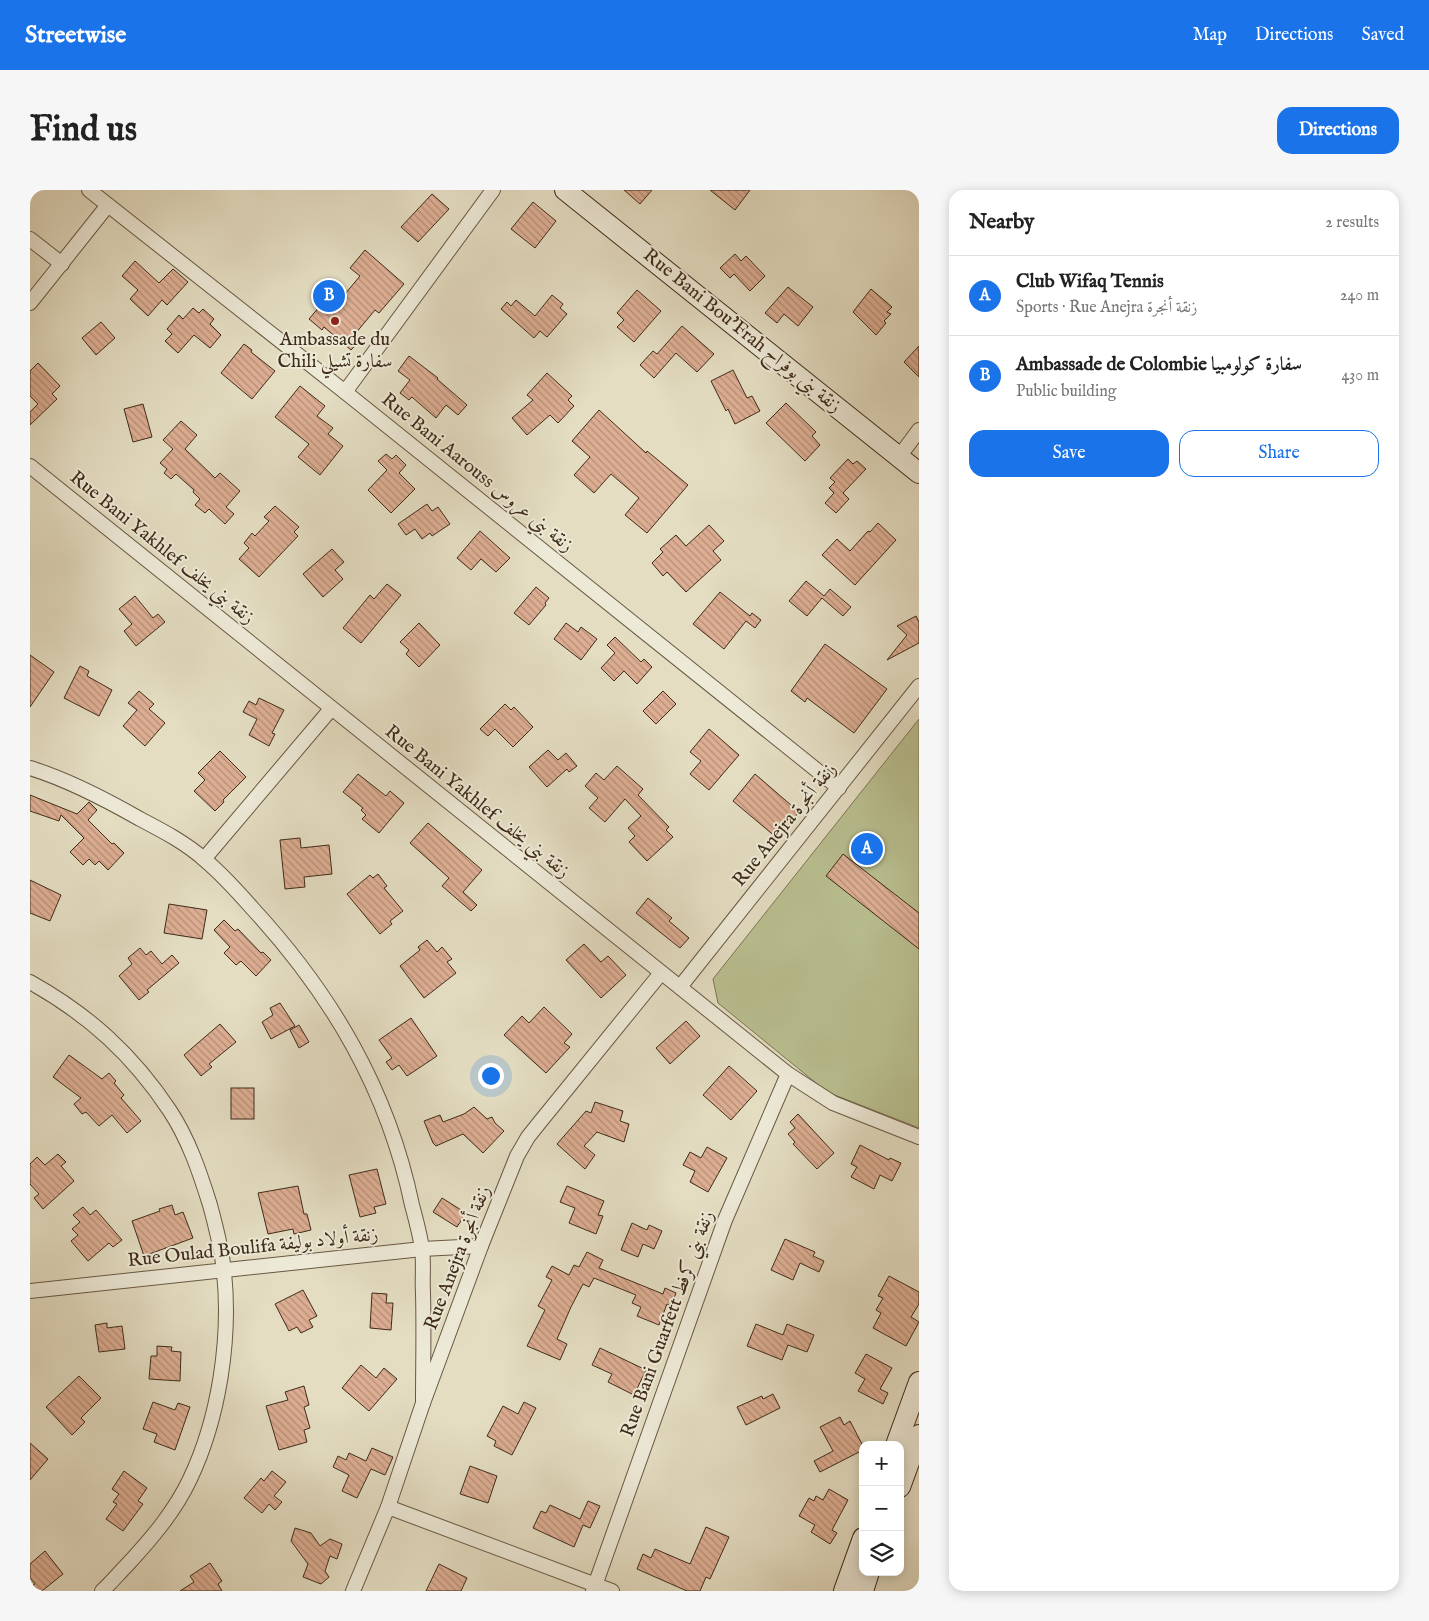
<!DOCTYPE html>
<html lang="en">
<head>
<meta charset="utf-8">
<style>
  body { margin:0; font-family:"IM FELL English",Amiri,serif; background:#f6f6f6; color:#222 }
  .controls { position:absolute; right:15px; bottom:15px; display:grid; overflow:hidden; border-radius:10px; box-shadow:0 2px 12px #0003 }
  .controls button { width:45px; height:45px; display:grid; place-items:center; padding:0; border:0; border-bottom:1px solid #e0e0e0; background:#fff; color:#222; font:25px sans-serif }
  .you { position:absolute; left:460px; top:885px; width:18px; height:18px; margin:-12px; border:4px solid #fff; border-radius:50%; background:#1a73e8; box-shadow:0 0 0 8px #1a73e833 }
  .badge { display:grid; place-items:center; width:32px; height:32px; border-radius:50%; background:#1a73e8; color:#fff; font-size:16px; font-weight:700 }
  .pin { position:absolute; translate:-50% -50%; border:2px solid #fff; box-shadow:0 1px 5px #0006 }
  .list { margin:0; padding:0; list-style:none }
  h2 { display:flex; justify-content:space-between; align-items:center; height:65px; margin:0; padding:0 20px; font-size:21px }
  h2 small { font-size:16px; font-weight:400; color:#767676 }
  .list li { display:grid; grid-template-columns:32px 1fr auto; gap:15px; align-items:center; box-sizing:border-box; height:80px; padding:0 20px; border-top:1px solid #e0e0e0 }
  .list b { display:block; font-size:19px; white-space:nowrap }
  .list p { margin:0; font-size:16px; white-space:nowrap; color:#767676 }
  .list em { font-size:16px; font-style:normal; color:#767676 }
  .actions { display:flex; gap:10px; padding:15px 20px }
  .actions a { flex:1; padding:11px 0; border:1px solid #1a73e8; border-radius:15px; text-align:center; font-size:18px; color:#1a73e8 }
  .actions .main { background:#1a73e8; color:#fff }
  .icon { flex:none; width:28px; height:28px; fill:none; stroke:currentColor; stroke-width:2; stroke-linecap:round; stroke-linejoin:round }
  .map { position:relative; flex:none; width:889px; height:1401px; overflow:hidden; border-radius:15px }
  header { display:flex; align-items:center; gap:30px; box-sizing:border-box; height:70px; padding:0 25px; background:#1a73e8; color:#fff }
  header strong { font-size:24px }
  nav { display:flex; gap:28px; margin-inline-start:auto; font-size:18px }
  .intro { display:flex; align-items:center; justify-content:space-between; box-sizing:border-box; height:120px; padding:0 30px }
  h1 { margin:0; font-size:35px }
  .button { padding:12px 22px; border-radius:15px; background:#1a73e8; color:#fff; font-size:18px; font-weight:700 }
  main { display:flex; gap:30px; padding:0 30px }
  aside { flex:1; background:#fff; border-radius:15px; box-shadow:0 2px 12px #0003 }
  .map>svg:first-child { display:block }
  .grass { fill:#b9bf90; stroke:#7c7554 }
  .building { fill:url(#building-back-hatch); stroke:#3f2b18 }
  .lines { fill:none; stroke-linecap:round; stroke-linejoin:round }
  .street-casing { stroke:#685842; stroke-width:16 }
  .secondary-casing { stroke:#3f2b18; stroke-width:22 }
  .street { stroke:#ede9d7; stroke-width:14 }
  .secondary { stroke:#ede9d7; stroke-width:20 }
  .poi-dot { fill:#8f2418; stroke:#ede9d7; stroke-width:2 }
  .labels { text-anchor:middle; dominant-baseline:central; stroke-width:4; stroke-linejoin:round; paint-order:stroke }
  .street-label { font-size:19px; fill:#3f2b18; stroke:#ede9d7 }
  .poi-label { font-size:19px; fill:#3f2b18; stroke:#ede9d7 }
</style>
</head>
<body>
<header>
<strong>Streetwise</strong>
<nav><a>Map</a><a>Directions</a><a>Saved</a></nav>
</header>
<div class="intro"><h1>Find us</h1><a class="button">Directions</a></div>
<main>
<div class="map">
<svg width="889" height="1401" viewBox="0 0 889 1401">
  <defs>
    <pattern id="building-back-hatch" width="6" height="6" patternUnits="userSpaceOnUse" patternTransform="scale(1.25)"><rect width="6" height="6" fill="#ddae93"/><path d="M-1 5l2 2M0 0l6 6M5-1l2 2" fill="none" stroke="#b58e77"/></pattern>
  </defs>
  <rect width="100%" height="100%" fill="#e4ddc2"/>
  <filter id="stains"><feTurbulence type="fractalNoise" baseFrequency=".004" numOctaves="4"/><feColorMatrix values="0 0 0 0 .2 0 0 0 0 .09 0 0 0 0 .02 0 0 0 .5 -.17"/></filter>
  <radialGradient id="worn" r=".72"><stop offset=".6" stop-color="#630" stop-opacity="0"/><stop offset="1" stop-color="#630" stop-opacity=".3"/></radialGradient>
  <!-- grass -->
  <path class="grass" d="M889,529V938L797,902L688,813L683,789Z"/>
  <!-- building -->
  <g class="building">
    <path d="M594,0H622L610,14Z"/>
    <path d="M680,0H720L705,20Z"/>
    <path d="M402,4L419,19L388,52L371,37Z"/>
    <path d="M503,12L526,31L505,58L481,39Z"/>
    <path d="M335,60L374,94L349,123L345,120L325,144L331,149L321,160L294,137L292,140L279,129L306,97L315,104L330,86L320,78Z"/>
    <path d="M705,64L711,71L716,66L735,86L720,101L704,84L700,88L690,78Z"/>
    <path d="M105,71L129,93L143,79L158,92L137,115L132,110L118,126L100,109L108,100L92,86Z"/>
    <path d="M758,97L783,117L768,136L754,124L747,133L735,123Z"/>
    <path d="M841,99L862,117L857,122L861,124L854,131L856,133L846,145L823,122Z"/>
    <path d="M607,100L631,121L604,152L587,137L594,130L587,123Z"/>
    <path d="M522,105L533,114L530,118L537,124L517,147L510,141L504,148L471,119L477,112L481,116L486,110L505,126Z"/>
    <path d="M163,118L169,123L173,119L184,129L180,134L191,145L180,158L164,145L148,163L135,151L142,144L137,139L149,125L153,129Z"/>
    <path d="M71,132L85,148L66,165L52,148Z"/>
    <path d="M652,136L684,164L667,182L646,163L624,188L610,175L623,161L627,164Z"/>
    <path d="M214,154L222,160L221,162L245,181L222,209L191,183Z"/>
    <path d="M889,156V187L874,172Z"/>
    <path d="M379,166L408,188L407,189L437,215L428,225L416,215L406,228L382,207L379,210L370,203L380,190L368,181Z"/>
    <path d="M8,173L30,196L22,204L27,209L0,235V222L8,214L0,206V181Z"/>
    <path d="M703,180L717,208L722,206L730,221L705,234L698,219L696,221L681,191Z"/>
    <path d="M517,183L542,206L538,210L544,216L528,233L520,225L497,245L482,228L503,210L497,205Z"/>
    <path d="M270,196L295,216L287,226L303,238L298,244L313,256L290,285L268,267L279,254L245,227Z"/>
    <path d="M756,213L786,242L782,246L790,255L775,271L736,233Z"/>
    <path d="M113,214L122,247L103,252L94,219Z"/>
    <path d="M569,220L616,263L617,261L658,295L617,343L595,325L609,308L581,284L564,303L544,285L560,267L542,251Z"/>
    <path d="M151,231L167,245L155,259L185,288L190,283L210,301L196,317L204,324L195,334L179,319L175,323L165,315L170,309L163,302L164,300L146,284L141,289L134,283L137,279L130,273L143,259L133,250Z"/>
    <path d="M356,264L362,269L366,265L376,275L369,283L385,299L361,323L338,300L357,280L348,271Z"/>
    <path d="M818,269L823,274L827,271L836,279L813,303L819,309L806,323L795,313L804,303L799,298L805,292L800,288Z"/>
    <path d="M397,314L402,321L408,317L420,334L402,346L400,343L392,349L385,339L376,345L368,334Z"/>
    <path d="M245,316L269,337L264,342L268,346L229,387L209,369L219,358L214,353L222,343L225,346L239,331L234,327Z"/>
    <path d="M848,333L866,350L825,395L792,365L807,349L820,361L838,341L840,342Z"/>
    <path d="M679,335L694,351L683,361L691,370L656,402L637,382L633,386L622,373L633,362L630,359L646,345L656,356Z"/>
    <path d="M450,341L480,368L466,382L451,369L441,380L427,368Z"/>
    <path d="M302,359L314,372L305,380L313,389L293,407L273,384Z"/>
    <path d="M776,391L794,406L800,399L821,417L813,426L792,408L777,426L759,411Z"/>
    <path d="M357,394L371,405L331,453L313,438L340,405L344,409Z"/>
    <path d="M506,397L519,408L515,413L516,415L499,435L484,423Z"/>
    <path d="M690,402L720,426L722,423L731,430L725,438L716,431L694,459L663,434Z"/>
    <path d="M105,406L123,428L128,424L135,432L106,456L94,441L102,434L89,419Z"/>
    <path d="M886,426L889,432V453L857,470L877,445L867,436Z"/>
    <path d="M389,433L410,455L389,477L376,464L379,460L370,452Z"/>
    <path d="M536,433L548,442L551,437L567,449L551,470L524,449Z"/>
    <path d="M585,447L611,472L614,469L622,477L607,494L594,481L584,491L571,478L585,463L577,455Z"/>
    <path d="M795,454L857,499L824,543L777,508L775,512L761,501Z"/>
    <path d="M0,465L24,482L0,517Z"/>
    <path d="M50,476L59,481L57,486L82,500L69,526L34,508Z"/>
    <path d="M109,501L124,514L119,519L135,533L115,556L93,536L107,520L98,513Z"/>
    <path d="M633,501L646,514L626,534L613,521Z"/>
    <path d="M229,508L254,520L242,543L245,544L239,556L219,545L227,529L213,522L219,511L226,515Z"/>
    <path d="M475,514L481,520L484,517L503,537L483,557L465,539L458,546L450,539Z"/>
    <path d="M679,539L709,565L679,600L660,584L671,571L660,562Z"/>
    <path d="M518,560L528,570L536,563L547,576L539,582L537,579L517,597L499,577Z"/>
    <path d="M190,561L216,587L193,610L194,612L185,621L164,601L175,590L168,583Z"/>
    <path d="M587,576L613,599L608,605L639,637L636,640L643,647L617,671L599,652L605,646L598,638L611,626L595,609L575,632L559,618L568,608L555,596L566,583L574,590Z"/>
    <path d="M328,584L356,606L360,601L374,613L349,643L332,629L336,625L331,620L333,618L313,602Z"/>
    <path d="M725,584L769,622L747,648L703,611Z"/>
    <path d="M0,605L47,624L59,612L67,620L58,630L82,654L84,653L94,663L78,680L69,671L65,675L59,669L53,675L40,662L54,648L31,625L29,631L0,621Z"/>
    <path d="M398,633L452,680L433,702L447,715L441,721L412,696L419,688L380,653Z"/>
    <path d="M270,648L271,658L299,655L302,684L274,687L275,697L255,699L250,650Z"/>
    <path d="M813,664L889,723V759L796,686Z"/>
    <path d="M348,684L357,696L354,698L373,721L360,731L362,734L350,744L317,704L340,685L343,688Z"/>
    <path d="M0,690L31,705L20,731L0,723Z"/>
    <path d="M618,708L642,728L639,731L659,748L650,758L606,723Z"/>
    <path d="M139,714L177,720L172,749L134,743Z"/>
    <path d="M194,730L205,741L208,739L231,763L233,762L241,770L226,786L211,771L206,775L194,763L200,757L184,740Z"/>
    <path d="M397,750L407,762L412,757L422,769L417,772L426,783L394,808L370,776L390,760L388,757Z"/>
    <path d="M554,754L571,772L578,766L596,785L571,808L536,770Z"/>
    <path d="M110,758L116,765L121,761L132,774L142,765L149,773L117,800L119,802L109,810L89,786L102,774L98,768Z"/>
    <path d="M250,813L265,836L241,849L232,832L243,825L240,818Z"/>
    <path d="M514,817L542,844L534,853L540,857L516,883L474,845L492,826L499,833Z"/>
    <path d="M381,828L407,866L377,886L369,875L362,880L356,872L362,868L349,850Z"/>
    <path d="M656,831L670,846L640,874L626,858Z"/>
    <path d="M190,834L206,852L179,874L182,877L171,886L154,865Z"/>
    <path d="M269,835L279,852L269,858L260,840Z"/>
    <path d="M39,865L72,889L79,883L86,891L84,893L94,905L91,908L111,931L97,943L82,925L69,936L56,922L52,924L44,914L51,908L23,887Z"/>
    <path d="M699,876L727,901L701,930L673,905Z"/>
    <rect x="201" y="898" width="23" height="31"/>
    <path d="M565,912L593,921L590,931L599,934L594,952L567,942L554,956L565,965L555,979L527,954L556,921L561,923Z"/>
    <path d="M444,917L457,929L462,927L465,933L474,941L453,963L433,944L406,956L403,953L394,931L410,925L413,932L434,924Z"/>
    <path d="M768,924L804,963L787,979L763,954L765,952L758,944L765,938L760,932Z"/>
    <path d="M830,955L859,970L860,968L871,973L862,991L850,985L844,999L821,987L827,977L821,974Z"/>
    <path d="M677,957L697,968L678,1002L660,992L665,981L653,975L660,962L671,968Z"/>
    <path d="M28,964L36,972L31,976L44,991L13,1019L4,1008L9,1004L0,994V974L7,967L15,975Z"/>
    <path d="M347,979L356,1014L344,1017L346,1023L330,1027L319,985Z"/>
    <path d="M268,996L274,1024H277L281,1040L264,1044L263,1039L238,1044L228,1003Z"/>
    <path d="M537,996L574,1011L568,1025L573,1026L566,1044L539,1033L545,1018L530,1012Z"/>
    <path d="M412,1008L436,1023L427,1037L403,1022Z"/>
    <path d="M142,1015L145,1025L153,1022L163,1048L114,1066L102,1031L130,1021L129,1019Z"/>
    <path d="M53,1017L60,1025L66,1020L92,1050L83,1057L79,1053L58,1071L41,1051L48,1045L42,1039L50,1032L43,1025Z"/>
    <path d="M602,1033L617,1040L619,1035L632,1041L624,1059L613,1054L608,1067L591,1060Z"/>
    <path d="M755,1049L785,1062L783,1066L794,1071L789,1082L770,1073L763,1090L741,1080Z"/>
    <path d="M557,1062L573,1070L569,1078L633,1104L635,1098L646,1103L641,1116L637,1114L629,1135L607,1126L611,1117L602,1113L606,1105L564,1088L559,1097L553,1094L541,1117L527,1149L537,1154L530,1170L497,1156L515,1120L508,1116L522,1090L516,1087L522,1076L539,1085L544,1075L549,1077Z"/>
    <path d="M859,1086L889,1102V1114L881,1127L889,1132L876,1156L843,1138L851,1123L846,1120L853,1108L848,1106Z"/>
    <path d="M273,1100L287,1126L279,1130L283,1137L271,1143L267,1137L259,1141L245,1114Z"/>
    <path d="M342,1103L357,1104L356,1113H363L361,1140L340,1138Z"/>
    <path d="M77,1133V1138L92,1136L95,1159L69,1162L65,1135Z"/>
    <path d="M726,1134L753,1145L757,1134L784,1145L777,1162L758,1155L752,1170L717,1156Z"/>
    <path d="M127,1156L142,1157L141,1161L151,1162L150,1191L119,1189L121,1166H127Z"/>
    <path d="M570,1158L616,1180L604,1205L578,1192L582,1184L562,1175Z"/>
    <path d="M836,1164L862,1178L850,1199L858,1203L853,1214L828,1201L835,1189L825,1183Z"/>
    <path d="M331,1175L346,1188L354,1178L367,1189L339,1221L312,1198Z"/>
    <path d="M49,1186L71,1208L51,1228L55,1232L42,1245L16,1217Z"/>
    <path d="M274,1196L279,1215L274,1217L280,1238L274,1240L277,1252L249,1260L236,1216L258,1210L255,1202Z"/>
    <path d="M743,1204L750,1218L716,1235L707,1217L732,1206L733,1209Z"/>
    <path d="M123,1212L145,1220L148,1213L160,1217L145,1260L124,1252L127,1244L113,1239Z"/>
    <path d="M494,1212L506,1218L482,1265L464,1256L466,1251L457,1246L473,1216L488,1224Z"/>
    <path d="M810,1227L814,1235L820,1231L833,1256V1260L790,1282L784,1271L803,1261L790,1237Z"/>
    <path d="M0,1253L18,1269L0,1290Z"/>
    <path d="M342,1258L363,1267L355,1285L341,1279L327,1308L312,1301L319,1285L303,1277L308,1266L316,1270L319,1263L336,1271Z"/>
    <path d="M440,1276L467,1286L458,1313L430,1304Z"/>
    <path d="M94,1281L117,1298L108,1311L113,1314L93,1341L76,1329L87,1314L83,1312L89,1304L82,1299Z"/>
    <path d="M242,1281L256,1292L244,1306L252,1312L245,1320L239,1314L232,1323L214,1308L231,1288L234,1291Z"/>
    <path d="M799,1299L818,1310L802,1340L807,1343L800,1354L781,1342L785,1335L769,1326L779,1308L784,1311L786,1306L793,1310Z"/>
    <path d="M558,1311L570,1316L560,1338L553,1335L544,1357L503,1338L511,1321L516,1323L520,1315L550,1329Z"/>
    <path d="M676,1337L699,1347L680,1389L676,1387L670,1401H657L607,1379L613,1364L621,1368L625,1359L660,1374Z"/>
    <path d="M265,1338L281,1343L290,1356L300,1349L312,1354L307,1369L300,1366L295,1381L299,1387L291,1394L273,1387L278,1374L261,1351Z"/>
    <path d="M15,1361L33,1384L12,1401H0V1397L5,1394L0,1388V1374Z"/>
    <path d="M180,1373L192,1391L188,1394L192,1401H150L164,1392L160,1386Z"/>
    <path d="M409,1374L437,1388L431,1401H396Z"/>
  </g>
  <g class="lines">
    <defs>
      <g id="street">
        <path d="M59,0L315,202L809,598"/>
        <path d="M0,49L32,74"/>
        <path d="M0,113L78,15"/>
        <path d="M315,202L463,0"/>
        <path d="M869,267L889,240"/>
        <path d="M0,276L758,884L803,913L889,947"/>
        <path d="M0,578C39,590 75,609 110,629C133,641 156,653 175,670C193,685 208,702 223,719C302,805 358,900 382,1015C386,1030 390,1044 392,1059C394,1073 392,1089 393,1103C394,1140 393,1176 393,1213"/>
        <path d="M174,669L301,519"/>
        <path d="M0,792C59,825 103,865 140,921C159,950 170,983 180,1015C186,1037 192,1060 194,1082C201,1149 189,1228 160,1289C145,1321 122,1348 98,1374C89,1383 81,1393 72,1401"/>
        <path d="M650,797L889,496"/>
        <path d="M0,1101L392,1059L451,1056"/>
        <path d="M358,1317L582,1401"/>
        <path d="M323,1401L358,1317L393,1213L451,1056L487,966L498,947L510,932L631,783"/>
        <path d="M563,1401L695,1030L758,884"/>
      </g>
      <g id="secondary">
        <path d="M535,0L889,283"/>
        <path d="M866,1255L889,1192"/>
        <path d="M870,1297L889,1245"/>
        <path d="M814,1401L833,1348"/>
        <path d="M833,1401L839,1382"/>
      </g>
    </defs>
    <!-- street casing -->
    <use href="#street" class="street-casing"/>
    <!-- secondary casing -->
    <use href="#secondary" class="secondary-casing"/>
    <!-- street -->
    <use href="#street" class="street"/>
    <!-- secondary -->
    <use href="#secondary" class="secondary"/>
  </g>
  <!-- markers -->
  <circle class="poi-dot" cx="305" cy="131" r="5"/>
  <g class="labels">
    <!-- street labels -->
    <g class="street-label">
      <text transform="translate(712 141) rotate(39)">Rue Bani Bou'Frah زنقة بني بوفراح</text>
      <text transform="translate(447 283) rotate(39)">Rue Bani Aarouss زنقة بني عروس</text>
      <text transform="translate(132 358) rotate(39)">Rue Bani Yakhlef زنقة بني يخلف</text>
      <text transform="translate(447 612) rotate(39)">Rue Bani Yakhlef زنقة بني يخلف</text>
      <text transform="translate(755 635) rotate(-51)">Rue Anejra زنقة أنجرة</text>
      <text transform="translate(223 1058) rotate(-6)">Rue Oulad Boulifa زنقة أولاد بوليفة</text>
      <text transform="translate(428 1068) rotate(-69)">Rue Anejra زنقة أنجرة</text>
      <text transform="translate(638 1134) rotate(-70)">Rue Bani Guarfett زنقة بني كرفط</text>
    </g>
    <!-- poi labels -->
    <g class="poi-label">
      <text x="305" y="150">Ambassade du<tspan x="305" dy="22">Chili سفارة تشيلي</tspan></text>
    </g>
  </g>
  <rect width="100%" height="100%" filter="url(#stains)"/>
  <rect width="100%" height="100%" fill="url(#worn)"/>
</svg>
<div class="controls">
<button>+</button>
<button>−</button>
<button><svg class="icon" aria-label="layers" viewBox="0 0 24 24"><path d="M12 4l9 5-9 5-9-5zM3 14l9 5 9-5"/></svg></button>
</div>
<div class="you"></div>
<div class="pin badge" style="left:837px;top:659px">A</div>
<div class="pin badge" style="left:299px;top:106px">B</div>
</div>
<aside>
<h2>Nearby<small>2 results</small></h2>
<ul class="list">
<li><span class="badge">A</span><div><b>Club Wifaq Tennis</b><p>Sports · Rue Anejra زنقة أنجرة</p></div><em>240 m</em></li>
<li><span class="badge">B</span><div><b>Ambassade de Colombie سفارة كولومبيا</b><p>Public building</p></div><em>430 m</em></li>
</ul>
<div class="actions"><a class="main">Save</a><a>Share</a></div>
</aside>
</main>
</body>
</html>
